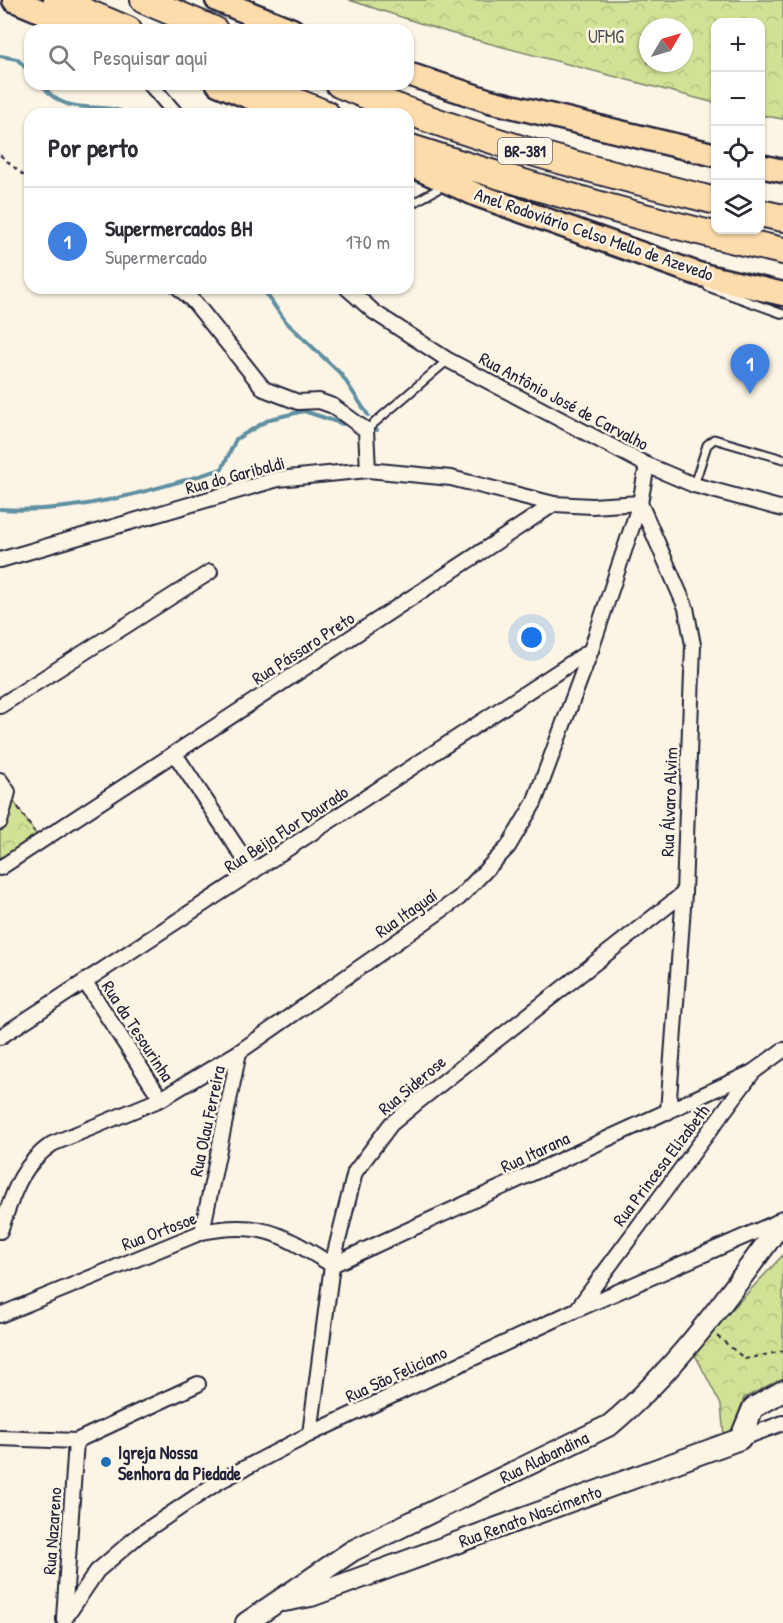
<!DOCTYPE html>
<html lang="pt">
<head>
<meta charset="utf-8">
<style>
  body { margin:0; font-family:"Patrick Hand",sans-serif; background:#f7f7f7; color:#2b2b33 }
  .controls { position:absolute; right:18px; top:18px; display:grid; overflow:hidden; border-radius:12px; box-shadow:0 2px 4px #0004 }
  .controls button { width:54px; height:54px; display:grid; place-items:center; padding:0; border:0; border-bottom:2px solid #e1e1e2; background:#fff; color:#2b2b33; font:30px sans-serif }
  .compass { position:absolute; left:639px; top:18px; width:54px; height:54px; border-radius:50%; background:#fff; box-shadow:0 2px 4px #0004; rotate:52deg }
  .you { position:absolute; left:532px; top:638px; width:21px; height:21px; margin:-15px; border:4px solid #fff; border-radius:50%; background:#1a73e8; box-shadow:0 0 0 9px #1a73e833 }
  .badge { display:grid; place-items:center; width:39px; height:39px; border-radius:50%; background:#ea580c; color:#fff; font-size:20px; font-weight:700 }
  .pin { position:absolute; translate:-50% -50px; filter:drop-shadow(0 2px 3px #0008) }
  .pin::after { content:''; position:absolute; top:32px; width:21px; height:18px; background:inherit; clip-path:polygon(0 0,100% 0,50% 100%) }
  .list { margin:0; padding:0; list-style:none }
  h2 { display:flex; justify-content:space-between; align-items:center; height:78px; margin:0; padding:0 24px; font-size:26px }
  h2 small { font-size:20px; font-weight:400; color:#7c7c81 }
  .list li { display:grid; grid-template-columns:39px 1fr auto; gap:18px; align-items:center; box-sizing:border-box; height:108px; padding:0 24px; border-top:2px solid #e1e1e2 }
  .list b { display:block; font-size:22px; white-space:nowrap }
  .list p { margin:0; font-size:20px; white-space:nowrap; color:#7c7c81 }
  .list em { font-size:20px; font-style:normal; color:#7c7c81 }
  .icon { flex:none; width:33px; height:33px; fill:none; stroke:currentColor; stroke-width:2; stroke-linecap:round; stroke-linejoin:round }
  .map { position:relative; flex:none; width:783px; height:1623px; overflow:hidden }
  .search { position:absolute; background:#fff; box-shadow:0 2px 4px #0004; left:24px; top:24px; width:390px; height:66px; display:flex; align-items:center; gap:15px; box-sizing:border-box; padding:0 21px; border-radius:18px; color:#7c7c81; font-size:22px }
  .panel { position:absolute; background:#fff; box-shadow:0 2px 4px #0004; left:24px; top:108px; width:390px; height:186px; border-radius:18px }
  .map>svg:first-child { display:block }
  .forest { fill:url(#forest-crowns); stroke:#7a8268; stroke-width:1.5; fill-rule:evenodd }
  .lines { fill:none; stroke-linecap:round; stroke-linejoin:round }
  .stream { stroke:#5f8fa1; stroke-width:4 }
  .lane-casing { stroke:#22223b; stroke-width:11 }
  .street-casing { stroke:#22223b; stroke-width:18 }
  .secondary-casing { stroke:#22223b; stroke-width:24 }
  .primary-casing { stroke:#22223b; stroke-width:27 }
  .highway-casing { stroke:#22223b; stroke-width:30 }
  .path { stroke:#22223b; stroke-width:2; stroke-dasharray:4.5 4.5; stroke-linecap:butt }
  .lane { stroke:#fcf5e5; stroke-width:7 }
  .street { stroke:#fcf5e5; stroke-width:14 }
  .secondary { stroke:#fcf5e5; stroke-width:20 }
  .primary { stroke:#fddcac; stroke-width:22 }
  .highway { stroke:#fddcac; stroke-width:26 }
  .poi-dot { fill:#1f6fb2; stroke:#fcf5e5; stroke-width:2 }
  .labels { text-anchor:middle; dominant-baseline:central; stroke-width:5; stroke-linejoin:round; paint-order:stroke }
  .shield { fill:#fcf5e5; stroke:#63616e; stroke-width:1.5 }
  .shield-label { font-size:16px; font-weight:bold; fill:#22223b }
  .park-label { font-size:18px; fill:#4e5252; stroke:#fcf5e5 }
  .street-label { font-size:18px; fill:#22223b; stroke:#fcf5e5 }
  .poi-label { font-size:18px; font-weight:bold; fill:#22223b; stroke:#fcf5e5; text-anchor:start }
</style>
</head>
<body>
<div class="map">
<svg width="783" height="1623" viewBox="0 0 783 1623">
  <defs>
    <pattern id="forest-crowns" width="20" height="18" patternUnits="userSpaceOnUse" patternTransform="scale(1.5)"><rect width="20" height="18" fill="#d1e296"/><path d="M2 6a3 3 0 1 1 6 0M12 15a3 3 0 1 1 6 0" fill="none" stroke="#b3c282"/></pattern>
  </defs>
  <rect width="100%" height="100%" fill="#fcf5e5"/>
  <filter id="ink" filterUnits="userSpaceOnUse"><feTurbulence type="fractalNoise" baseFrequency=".0167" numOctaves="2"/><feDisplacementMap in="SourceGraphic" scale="12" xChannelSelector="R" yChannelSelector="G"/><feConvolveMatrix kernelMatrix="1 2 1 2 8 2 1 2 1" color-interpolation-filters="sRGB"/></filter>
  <g filter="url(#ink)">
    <!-- forest -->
    <g class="forest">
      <path d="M349,0H783V119L761,115L760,22H716L715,103L450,33ZM648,27H684V63H648Z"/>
      <path d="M8,793L41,841L0,866V822Z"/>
      <path d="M783,1255V1378L744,1398L733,1430L724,1436L721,1405L693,1351Z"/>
    </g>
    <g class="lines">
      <!-- stream -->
      <g class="stream">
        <path d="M0,56L17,59L30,72"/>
        <path d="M42,84C64,119 100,100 129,114"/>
        <path d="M262,288L286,322L341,374L368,415"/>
        <path d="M376,429L377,430"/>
        <path d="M0,509C76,514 150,491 222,469L236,439L270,419L304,411L343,424"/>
      </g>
      <defs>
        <g id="lane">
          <path d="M408,206L445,185"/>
          <path d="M708,287L783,314"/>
          <path d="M366,430L448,360"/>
          <path d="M694,485L707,445L714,439L783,459"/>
        </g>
        <g id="street">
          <path d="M150,84L176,114"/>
          <path d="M179,288L195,303L264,389L298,402L319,401L333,406L366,430L368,470"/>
          <path d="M347,288L374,312L448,360L647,465L694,485L783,509"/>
          <path d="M0,560L278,479L368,470L451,478L554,504L592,506L640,503L686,608L693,645L684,893L668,1112"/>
          <path d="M0,706L210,572"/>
          <path d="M175,754L253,872"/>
          <path d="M0,780L8,792L0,822"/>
          <path d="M0,868L554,504"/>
          <path d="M85,982L161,1099"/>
          <path d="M0,1037L591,650"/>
          <path d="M0,1231C13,1195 19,1167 52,1144L161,1099L239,1052L459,898L508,847L534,803L591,650L640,503L647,465"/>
          <path d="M202,1232L239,1052"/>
          <path d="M578,1308L753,1072L783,1050"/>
          <path d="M0,1315L202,1232C262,1220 283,1235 332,1265L753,1072"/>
          <path d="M310,1434L332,1265L355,1172L391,1124L415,1104L684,893"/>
          <path d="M0,1438L76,1441L198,1384"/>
          <path d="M740,1439L783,1423"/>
          <path d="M64,1618L76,1441"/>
          <path d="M64,1620L97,1571L139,1535L218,1482L310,1434L576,1310L782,1220"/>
        </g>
        <g id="secondary">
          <path d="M284,1601L311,1596L740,1439L753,1408L783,1391"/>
          <path d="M246,1623L352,1551L610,1425C679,1367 730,1293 783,1221"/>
        </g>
        <g id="primary">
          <path d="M14,0L86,30"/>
          <path d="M217,0L292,30"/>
          <path d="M408,74L490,101L716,155"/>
          <path d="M218,84L290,114"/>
          <path d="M408,164L477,195L698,274L783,294"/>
          <path d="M760,166L783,171"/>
        </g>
        <g id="highway">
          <path d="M57,0L128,30"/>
          <path d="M144,0L214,30"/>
          <path d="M253,84L326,114"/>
          <path d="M339,84C461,136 587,169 716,201"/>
          <path d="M408,147C532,187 656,223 783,251"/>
          <path d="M760,213L783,218"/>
        </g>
      </defs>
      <!-- lane casing -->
      <use href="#lane" class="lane-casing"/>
      <!-- street casing -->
      <use href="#street" class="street-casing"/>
      <!-- secondary casing -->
      <use href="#secondary" class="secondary-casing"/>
      <!-- primary casing -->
      <use href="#primary" class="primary-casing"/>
      <!-- highway casing -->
      <use href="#highway" class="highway-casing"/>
      <!-- path -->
      <g class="path">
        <path d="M0,155L30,181"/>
        <path d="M18,807L34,832"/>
        <path d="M717,1336L745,1359L783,1351"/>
      </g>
      <!-- lane -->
      <use href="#lane" class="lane"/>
      <!-- street -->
      <use href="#street" class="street"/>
      <!-- secondary -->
      <use href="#secondary" class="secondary"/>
      <!-- primary -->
      <use href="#primary" class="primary"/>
      <!-- highway -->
      <use href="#highway" class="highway"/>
    </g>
  </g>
  <!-- markers -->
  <circle class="poi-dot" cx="106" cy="1462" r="6"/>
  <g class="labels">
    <!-- shield labels -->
    <rect class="shield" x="498" y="138" width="54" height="26" rx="4.5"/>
    <g class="shield-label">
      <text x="525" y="151">BR-381</text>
    </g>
    <!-- park labels -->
    <g class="park-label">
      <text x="606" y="36">UFMG</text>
    </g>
    <!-- street labels -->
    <g class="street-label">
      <text transform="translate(594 234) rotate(19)">Anel Rodoviário Celso Mello de Azevedo</text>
      <text transform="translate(564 401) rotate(28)">Rua Antônio José de Carvalho</text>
      <text transform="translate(235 475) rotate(-15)">Rua do Garibaldi</text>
      <text transform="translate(303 648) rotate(-33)">Rua Pássaro Preto</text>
      <text transform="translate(669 802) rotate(-88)">Rua Álvaro Alvim</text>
      <text transform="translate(286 829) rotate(-33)">Rua Beija Flor Dourado</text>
      <text transform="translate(406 913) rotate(-35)">Rua Itaguaí</text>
      <text transform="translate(138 1031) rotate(57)">Rua da Tesourinha</text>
      <text transform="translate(412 1085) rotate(-40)">Rua Siderose</text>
      <text transform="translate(207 1121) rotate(-78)">Rua Olau Ferreira</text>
      <text transform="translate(535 1152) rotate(-25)">Rua Itarana</text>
      <text transform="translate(661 1165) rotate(-53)">Rua Princesa Elizabeth</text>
      <text transform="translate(159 1231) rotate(-21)">Rua Ortosoe</text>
      <text transform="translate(396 1374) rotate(-25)">Rua São Feliciano</text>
      <text transform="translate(544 1457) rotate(-26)">Rua Alabandina</text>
      <text transform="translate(530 1516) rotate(-20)">Rua Renato Nascimento</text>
      <text transform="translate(52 1531) rotate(-86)">Rua Nazareno</text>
    </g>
    <!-- poi labels -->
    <g class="poi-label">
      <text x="118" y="1452">Igreja Nossa<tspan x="118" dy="21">Senhora da Piedade</tspan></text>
    </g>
  </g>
</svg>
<div class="controls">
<button>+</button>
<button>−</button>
<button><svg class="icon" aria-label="locate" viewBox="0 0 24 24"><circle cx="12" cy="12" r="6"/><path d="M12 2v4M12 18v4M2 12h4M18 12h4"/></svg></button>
<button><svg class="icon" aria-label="layers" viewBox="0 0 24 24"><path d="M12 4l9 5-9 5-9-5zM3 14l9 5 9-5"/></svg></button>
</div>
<svg class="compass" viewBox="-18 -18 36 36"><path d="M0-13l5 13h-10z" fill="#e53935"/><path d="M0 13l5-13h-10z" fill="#7c7c81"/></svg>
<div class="you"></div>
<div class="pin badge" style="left:750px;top:394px;background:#3f7fe0">1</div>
<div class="search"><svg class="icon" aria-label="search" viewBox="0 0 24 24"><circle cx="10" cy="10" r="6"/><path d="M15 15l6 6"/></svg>Pesquisar aqui</div>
<section class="panel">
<h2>Por perto<small></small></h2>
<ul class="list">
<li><span class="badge" style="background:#3f7fe0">1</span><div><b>Supermercados BH</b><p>Supermercado</p></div><em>170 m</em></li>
</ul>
</section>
</div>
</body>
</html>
